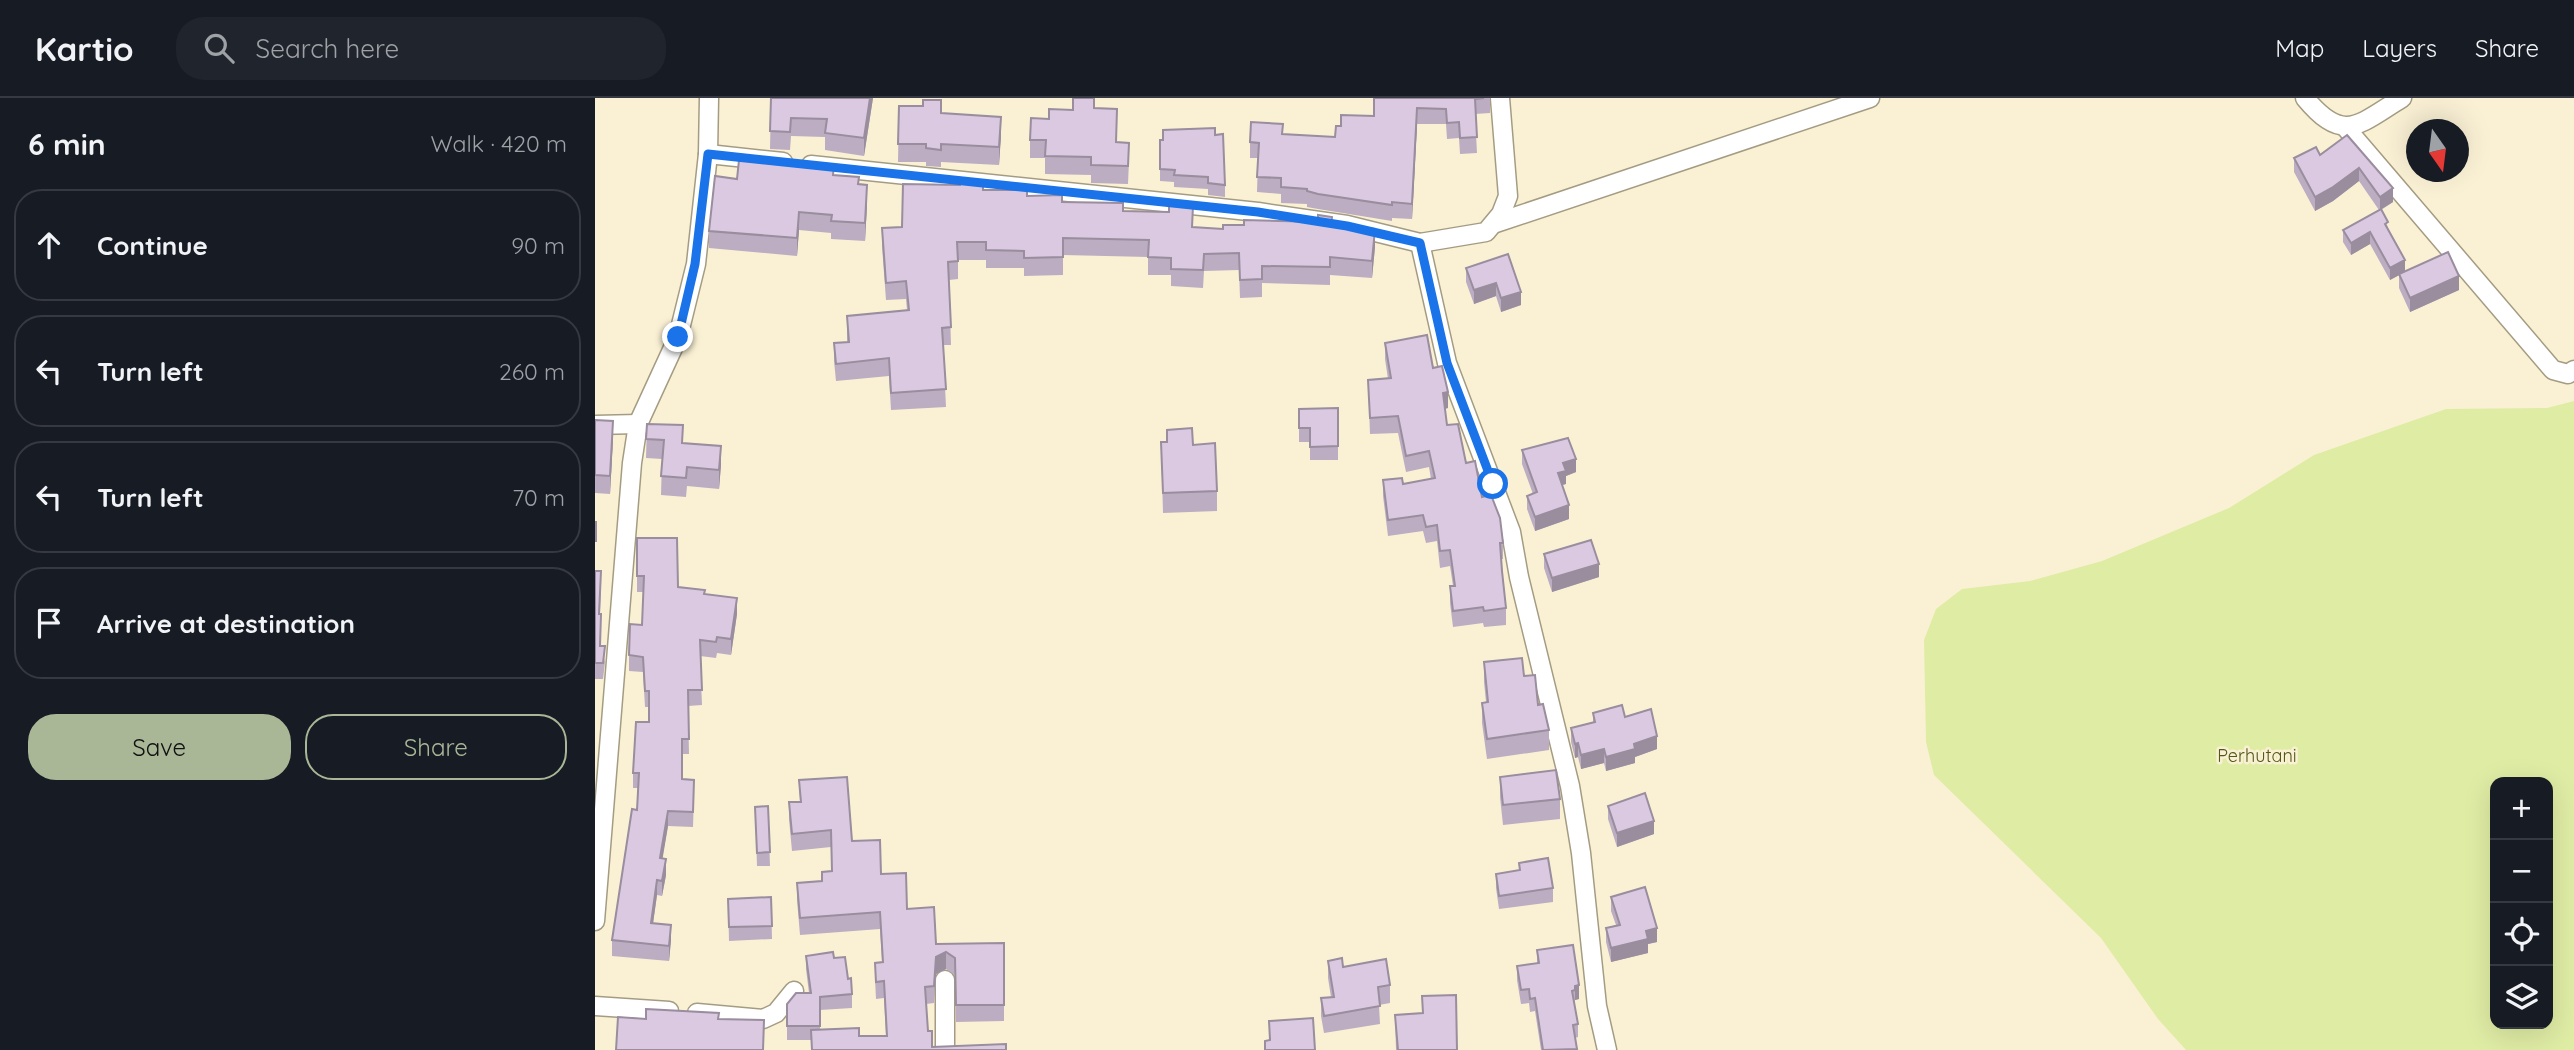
<!DOCTYPE html>
<html lang="en">
<head>
<meta charset="utf-8">
<style>
  body { margin:0; font-family:Quicksand,sans-serif; background:#20242c; color:#f1f3f6 }
  .controls { position:absolute; right:21px; bottom:21px; display:grid; overflow:hidden; border-radius:14px; box-shadow:0 7px 28px #0002 }
  .controls button { width:63px; height:63px; display:grid; place-items:center; padding:0; border:0; border-bottom:2px solid #363941; background:#171b24; color:#f1f3f6; font:35px sans-serif }
  .compass { position:absolute; left:1811px; top:21px; width:63px; height:63px; border-radius:50%; background:#171b24; box-shadow:0 7px 28px #0002; rotate:166deg }
  .stop { position:absolute; width:21px; height:21px; margin:-16px; border:5px solid #1a73e8; border-radius:50%; background:#fff }
  .stop.end { background:#1a73e8; border-color:#fff; box-shadow:0 2px 7px #0008 }
  .list { margin:0; padding:0; list-style:none }
  h2 { display:flex; justify-content:space-between; align-items:center; height:91px; margin:0; padding:0 28px; font-size:30px }
  h2 small { font-size:23px; font-weight:400; color:#9ea1a6 }
  .list li { display:grid; grid-template-columns:46px 1fr auto; gap:21px; align-items:center; box-sizing:border-box; height:112px; margin:0 14px 14px; padding:0 14px; border:2px solid #363941; border-radius:28px }
  .list b { display:block; font-size:26px; white-space:nowrap }
  .list em { font-size:23px; font-style:normal; color:#9ea1a6 }
  .actions { display:flex; gap:14px; padding:21px 28px }
  .actions a { flex:1; padding:16px 0; border:2px solid #a9b797; border-radius:28px; text-align:center; font-size:24px; color:#a9b797 }
  .actions .main { background:#a9b797; color:#111 }
  .icon { flex:none; width:38px; height:38px; fill:none; stroke:currentColor; stroke-width:2; stroke-linecap:round; stroke-linejoin:round }
  .map { position:relative; flex:none; width:1979px; height:952px; overflow:hidden }
  header { display:flex; align-items:center; gap:42px; box-sizing:border-box; height:98px; padding:0 35px; background:#171b24; border-bottom:2px solid #363941 }
  header strong { font-size:33px }
  nav { display:flex; gap:38px; margin-inline-start:auto; font-size:24px }
  .search { width:490px; height:63px; background:#20242c; display:flex; align-items:center; gap:18px; box-sizing:border-box; padding:0 24px; border-radius:28px; color:#9ea1a6; font-size:26px }
  main { display:flex }
  aside { flex:1; background:#171b24 }
  .map>svg:first-child { display:block }
  .green { fill:#dfeca4; fill-rule:evenodd }
  .lines { fill:none; stroke-linecap:round; stroke-linejoin:round }
  .minor-casing { stroke:#a49c82; stroke-width:21 }
  .minor { stroke:#fff; stroke-width:18 }
  .wall { fill:#bcadc2 }
  .shaded-wall { fill:#998d9e }
  .building { fill:#dbc9e1; stroke:#998d9e; stroke-width:2 }
  .route { stroke:#1a73e8; stroke-width:9 }
  .labels { text-anchor:middle; dominant-baseline:central; stroke-width:5; stroke-linejoin:round; paint-order:stroke }
  .park-label { font-size:18px; fill:#505917; stroke:#faf1d5 }
</style>
</head>
<body>
<header>
<strong>Kartio</strong>
<div class="search"><svg class="icon" aria-label="search" viewBox="0 0 24 24"><circle cx="10" cy="10" r="6"/><path d="M15 15l6 6"/></svg>Search here</div>
<nav><a>Map</a><a>Layers</a><a>Share</a></nav>
</header>
<main>
<aside>
<h2>6 min<small>Walk · 420 m</small></h2>
<ul class="list">
<li><svg class="icon" aria-label="ahead" viewBox="0 0 24 24"><path d="M12 20V5M6 11l6-6 6 6"/></svg><div><b>Continue</b></div><em>90 m</em></li>
<li><svg class="icon" aria-label="left" viewBox="0 0 24 24"><path d="M17 20v-9H6M10 6l-5 5 5 5"/></svg><div><b>Turn left</b></div><em>260 m</em></li>
<li><svg class="icon" aria-label="left" viewBox="0 0 24 24"><path d="M17 20v-9H6M10 6l-5 5 5 5"/></svg><div><b>Turn left</b></div><em>70 m</em></li>
<li><svg class="icon" aria-label="arrive" viewBox="0 0 24 24"><path d="M6 21V4h12l-3 4 3 4H6"/></svg><div><b>Arrive at destination</b></div></li>
</ul>
<div class="actions"><a class="main">Save</a><a>Share</a></div>
</aside>
<div class="map">
<svg width="1979" height="952" viewBox="0 0 1979 952">
  <rect width="100%" height="100%" fill="#faf1d5"/>
  <!-- green -->
  <path class="green" d="M1979,303V952H1591L1563,921L1506,840L1339,677L1331,644L1329,542L1341,511L1367,491L1435,483L1507,463L1634,410L1719,357L1851,311L1952,310ZM1900,684H1953V926H1900Z"/>
  <g class="lines">
    <defs>
      <g id="minor">
        <path d="M1710,0C1749,47 1764,26 1807,0"/>
        <path d="M1751,30L1958,272L1973,276L1979,272"/>
        <path d="M113,56L188,64"/>
        <path d="M216,67L663,114L752,127L825,145L891,134L906,116L913,98L905,0"/>
        <path d="M901,125L1275,0"/>
        <path d="M825,145L852,265L916,434L924,479L975,688L986,755L1002,908L1012,952"/>
        <path d="M0,327L43,326"/>
        <path d="M0,823L37,365L43,326L83,239L101,166L113,56L114,0"/>
        <path d="M0,908L74,913"/>
        <path d="M102,915L168,921L181,915L199,893"/>
        <path d="M350,952V882"/>
      </g>
    </defs>
    <!-- minor casing -->
    <use href="#minor" class="minor-casing"/>
    <!-- minor -->
    <use href="#minor" class="minor"/>
  </g>
  <!-- wall -->
  <g class="wall">
    <path d="M176,0H278L269,58L230,52V39L196,38L195,52L175,51Z"/>
    <path d="M779,0H895V15L880,16L882,55L865,56L864,40L852,41L851,26H822L817,121L797,120V123L723,111L712,109V106L686,105V96L662,94L663,60H655V44L688,36L740,39L746,28L779,18Z"/>
    <path d="M304,8L346,15L406,37L404,67L346,64V69L331,68V64H303Z"/>
    <path d="M500,10L534,63L533,86L496,85V77L450,76V60H435V42L454,21L478,12Z"/>
    <path d="M620,37L630,87V99L613,97V91L579,89V84L565,83V42Z"/>
    <path d="M1752,37L1798,104L1786,112L1810,173L1864,192L1815,214L1804,190V177L1795,182L1775,146L1756,157L1748,144V132L1784,112L1764,83L1738,103L1720,113L1699,74V60L1725,57Z"/>
    <path d="M239,77L264,86L272,105L270,143L236,141V135L204,132L202,158L114,150V133L142,81Z"/>
    <path d="M388,92L528,113L598,129L628,131L737,127L780,149L777,180L735,177V187L667,185V199L645,200L644,172L609,173L608,190L576,188V177H553V159L468,157V177L429,178V170H391V162H363V181L354,182L356,247H348L351,309L296,312L294,278L241,283L239,263V245L252,244V218L312,212L311,201L291,202L287,148V130L307,129Z"/>
    <path d="M913,156L926,207L906,214L901,198L879,206L871,184V170Z"/>
    <path d="M790,245L838,270L853,310L850,311L852,327L887,399L908,445V461H906L911,510V527L889,529L888,525L858,529L855,505V488H858L855,468L845,470L842,443L831,445L828,433L793,438L788,398V382L808,386L836,381L834,369L811,374L803,335L775,336L773,282L793,281L790,261Z"/>
    <path d="M743,310V362H715V344H704V311Z"/>
    <path d="M0,322L18,340L15,396L0,395Z"/>
    <path d="M52,326L126,367L124,391L92,388L91,399L66,397L67,361L51,360Z"/>
    <path d="M566,344L598,347L622,393V413L568,415Z"/>
    <path d="M927,352L981,374L971,378V386L967,387L974,421L940,433L932,411V398L938,396L927,366Z"/>
    <path d="M42,440L83,489L110,496L142,516L136,557L122,555L121,560L105,558L107,607L93,608L94,656H87V681L99,697L98,729L73,728L67,761L71,777L67,798L62,797L58,825L76,842L74,863L17,858V842L42,712L43,690H38V675L54,624V609H50L48,574L34,573V557L47,527L49,494H42Z"/>
    <path d="M949,456L1004,479L957,494L949,470Z"/>
    <path d="M0,473L6,490L5,516L6,548L10,564L8,581H0Z"/>
    <path d="M889,564L929,578L954,632V652L892,661L887,625V605L891,604L889,584Z"/>
    <path d="M998,615L1030,619L1062,651L1040,659V665L1011,673L1009,665L986,671L983,659L980,660L976,644V630L998,625Z"/>
    <path d="M905,679L965,701V721L908,727L905,699Z"/>
    <path d="M204,682L286,776L341,846L409,845V923L361,924L360,877L351,871L341,876L339,905L331,906L333,933L337,949L411,952H216V942H192V906L214,895L211,871V858L239,860L253,881L257,896V910L225,912V932L264,938H291L289,900L281,901L280,881V865L287,864L285,831L205,837L202,802V785L227,783L237,773L236,749L197,753L194,721V704H205Z"/>
    <path d="M173,708L175,768H162L160,709Z"/>
    <path d="M1013,708L1059,736L1022,749L1013,721Z"/>
    <path d="M924,765L958,790V804L904,811L901,790V776L924,773Z"/>
    <path d="M176,799L177,841L134,843L133,801Z"/>
    <path d="M1016,799L1062,844L1053,846V855L1016,864L1011,844V830L1021,827L1016,813Z"/>
    <path d="M978,847L984,901L980,902L979,906L983,926V939L980,940L982,952H946L940,913L935,914L934,905L926,906L922,882V868L942,865V852Z"/>
    <path d="M733,863L795,887V905L784,907L785,926L729,935L726,918V900L736,899L733,880Z"/>
    <path d="M827,898L862,952H801L800,917L827,915Z"/>
  </g>
  <!-- shaded-wall -->
  <g class="shaded-wall">
    <path d="M275,0H278L269,58V40Z"/>
    <path d="M822,10V26L817,121V106Z"/>
    <path d="M406,19V37L404,67V49Z"/>
    <path d="M1764,70V83L1738,103L1720,113V99Z"/>
    <path d="M272,87V105L270,143V125Z"/>
    <path d="M1798,90V104L1785,112V99Z"/>
    <path d="M204,114V132L202,158V140Z"/>
    <path d="M780,131V149L777,180V163Z"/>
    <path d="M1775,134V146L1756,157V145Z"/>
    <path d="M1810,162V174L1795,182V170Z"/>
    <path d="M1864,178V192L1815,214V200Z"/>
    <path d="M901,185V198L879,206V192Z"/>
    <path d="M926,194V207L906,214V200Z"/>
    <path d="M853,294V310L848,311V295Z"/>
    <path d="M18,323V340L15,396V378Z"/>
    <path d="M126,348V367L124,391V372Z"/>
    <path d="M981,361V374L971,378V386L963,388V375L968,365Z"/>
    <path d="M974,407V421L940,433V419Z"/>
    <path d="M1004,466V479L957,494V480Z"/>
    <path d="M142,500V516L136,557V541Z"/>
    <path d="M1062,638V651L1040,659V665L1011,673V659L1039,646Z"/>
    <path d="M983,645V659L980,660V646Z"/>
    <path d="M1009,651V665L986,671V657Z"/>
    <path d="M73,713V728L65,776V760Z"/>
    <path d="M1059,723V736L1022,749V735Z"/>
    <path d="M71,761V777L67,798V783Z"/>
    <path d="M62,782V797L56,840V825Z"/>
    <path d="M76,827V842L74,863V848Z"/>
    <path d="M1062,830V844L1053,846V855L1016,864V850L1051,833Z"/>
    <path d="M351,854V871L341,876L339,905L341,859Z"/>
    <path d="M984,887V901L980,902V888Z"/>
  </g>
  <!-- building -->
  <g class="building">
    <path d="M176,0H275L269,40L230,35L232,21L196,20L195,34L175,33Z"/>
    <path d="M478,0H499V10L522,11L521,44L534,45L533,68L496,67V59L450,58L451,42H435L436,20L454,21V11L478,12Z"/>
    <path d="M779,0H889L880,1L882,39L865,40L864,24L852,25L851,11L822,10L817,106L797,104V107L723,96L712,93V91L686,89V80L662,79L664,45L655,44L656,24L688,26L687,36L740,39L741,28H746V17L779,18Z"/>
    <path d="M328,2H346V15L406,19L404,49L346,46V52L331,50V46H303L304,8H328Z"/>
    <path d="M620,30V37L628,36L630,87L613,85V79L579,77L580,72L565,71V42H568V32Z"/>
    <path d="M1752,37L1798,90L1785,99L1764,70L1738,89L1720,99L1699,60L1721,49L1725,57Z"/>
    <path d="M167,61L239,67L238,77L264,79L263,86L272,87L270,125L236,123L237,117L204,114L202,140L114,133L120,78L142,81L144,62L166,64Z"/>
    <path d="M365,85H388V92H432V98L467,97V104L528,105V113L574,114V107L598,108L597,129L628,131V127H649V122L723,124V117L737,119L736,127L780,131L777,163L735,159V169L667,168V181L645,182L644,155L609,156L608,172L576,171V160L553,159L554,142L468,140V159L429,160V153L391,152V144H362L363,163L353,164L356,229L347,230L351,291L296,295L294,260L241,266L239,245L254,244L252,218L314,212L311,183L291,185L287,130L307,129L308,86L365,87Z"/>
    <path d="M1786,111L1793,124L1790,126L1810,162L1795,170L1775,134L1756,145L1748,132Z"/>
    <path d="M1853,154L1864,178L1815,200L1804,176Z"/>
    <path d="M913,156L926,194L906,200L901,185L879,192L871,170Z"/>
    <path d="M832,237L838,270L847,268L853,294L848,295L852,327L863,326L871,365L880,363L887,399L896,397L905,420L908,445H905L907,473L911,510L889,513L888,509L858,513L855,488H860L855,452L845,453L842,427L831,429L828,417L793,422L788,382L807,380L808,386L840,380L834,353L811,358L803,318L775,320L773,282L796,280L790,245Z"/>
    <path d="M743,310V348L715,349V330H704V311Z"/>
    <path d="M0,322L18,323L15,378L0,377Z"/>
    <path d="M52,326L88,327L87,345L126,348L124,372L92,369L91,380L66,378L69,342L51,341Z"/>
    <path d="M597,330L598,347L620,345L622,393L568,395L566,344H572V332Z"/>
    <path d="M973,340L981,361L968,365L971,373L963,375L974,407L940,419L932,398L942,394L927,352Z"/>
    <rect x="0" y="424" width="1" height="19"/>
    <path d="M42,440H82L83,489L110,492L109,496L142,500L136,541L122,539L121,544L105,542L107,592H93L94,641H87V681L99,682L98,714L73,713L65,760L71,761L67,783L62,782L56,825L76,827L74,848L17,842L37,711L42,712L44,675H38L41,624H54V593H50L48,559L34,557L35,526L47,527L49,478H42Z"/>
    <path d="M996,442L1004,466L957,480L949,456Z"/>
    <path d="M0,473H6L4,516H6L5,548H10L8,565H0Z"/>
    <path d="M927,560L929,578L940,577L943,607L948,606L954,632L892,641L887,605L893,604L889,564Z"/>
    <path d="M1027,607L1030,619L1056,611L1062,638L1039,646L1040,651L1011,659L1009,651L986,657L983,645L980,646L976,630L1000,624L998,615Z"/>
    <path d="M961,672L965,701L908,707L905,679Z"/>
    <path d="M252,679L257,743L285,742L286,776L311,775L312,811L339,809L341,846L409,845V907H361L360,860L351,854L341,859L339,888L330,889L333,933H337V949L411,946V952H217L216,932L264,930V938H292L289,883L281,884L280,865L288,864L285,814L205,820L202,785L227,783V774L237,773L236,732L197,736L194,704H206L204,682Z"/>
    <path d="M1050,695L1059,723L1022,735L1013,708Z"/>
    <path d="M173,708L175,754L162,755L160,709Z"/>
    <path d="M953,760L958,790L904,798L901,776L925,772L924,765Z"/>
    <path d="M1050,789L1062,830L1051,833L1053,841L1016,850L1011,830L1025,827L1016,799Z"/>
    <path d="M176,799L177,828L134,829L133,801Z"/>
    <path d="M978,847L984,887L980,888V892L977,893L983,926L978,927L982,951L948,952L940,900L935,901L934,891L926,892L922,868L944,865L942,852Z"/>
    <path d="M238,854L239,860L250,859L253,881L256,880L257,896L225,899V928H192V906L201,895H216L211,858Z"/>
    <path d="M747,860L748,869L791,861L795,887L783,889L785,908L729,918L726,900L739,899L733,863Z"/>
    <path d="M861,897L862,952H803L800,917L828,915L827,898Z"/>
    <path d="M51,911L124,915L123,921L169,922L168,952H21L23,919L51,921Z"/>
    <path d="M718,920L720,952H670V943L675,942L674,923Z"/>
  </g>
  <g class="lines">
    <!-- route -->
    <path class="route" d="M83,239L100,166L113,56L663,114L752,128L825,145L852,265L898,386"/>
  </g>
  <g class="labels">
    <!-- park labels -->
    <g class="park-label">
      <text x="1662" y="657">Perhutani</text>
    </g>
  </g>
</svg>
<div class="controls">
<button>+</button>
<button>−</button>
<button><svg class="icon" aria-label="locate" viewBox="0 0 24 24"><circle cx="12" cy="12" r="6"/><path d="M12 2v4M12 18v4M2 12h4M18 12h4"/></svg></button>
<button><svg class="icon" aria-label="layers" viewBox="0 0 24 24"><path d="M12 4l9 5-9 5-9-5zM3 14l9 5 9-5"/></svg></button>
</div>
<svg class="compass" viewBox="-18 -18 36 36"><path d="M0-13l5 13h-10z" fill="#e53935"/><path d="M0 13l5-13h-10z" fill="#9ea1a6"/></svg>
<div class="stop" style="left:898px;top:386px"></div>
<div class="stop end" style="left:83px;top:239px"></div>
</div>
</main>
</body>
</html>
